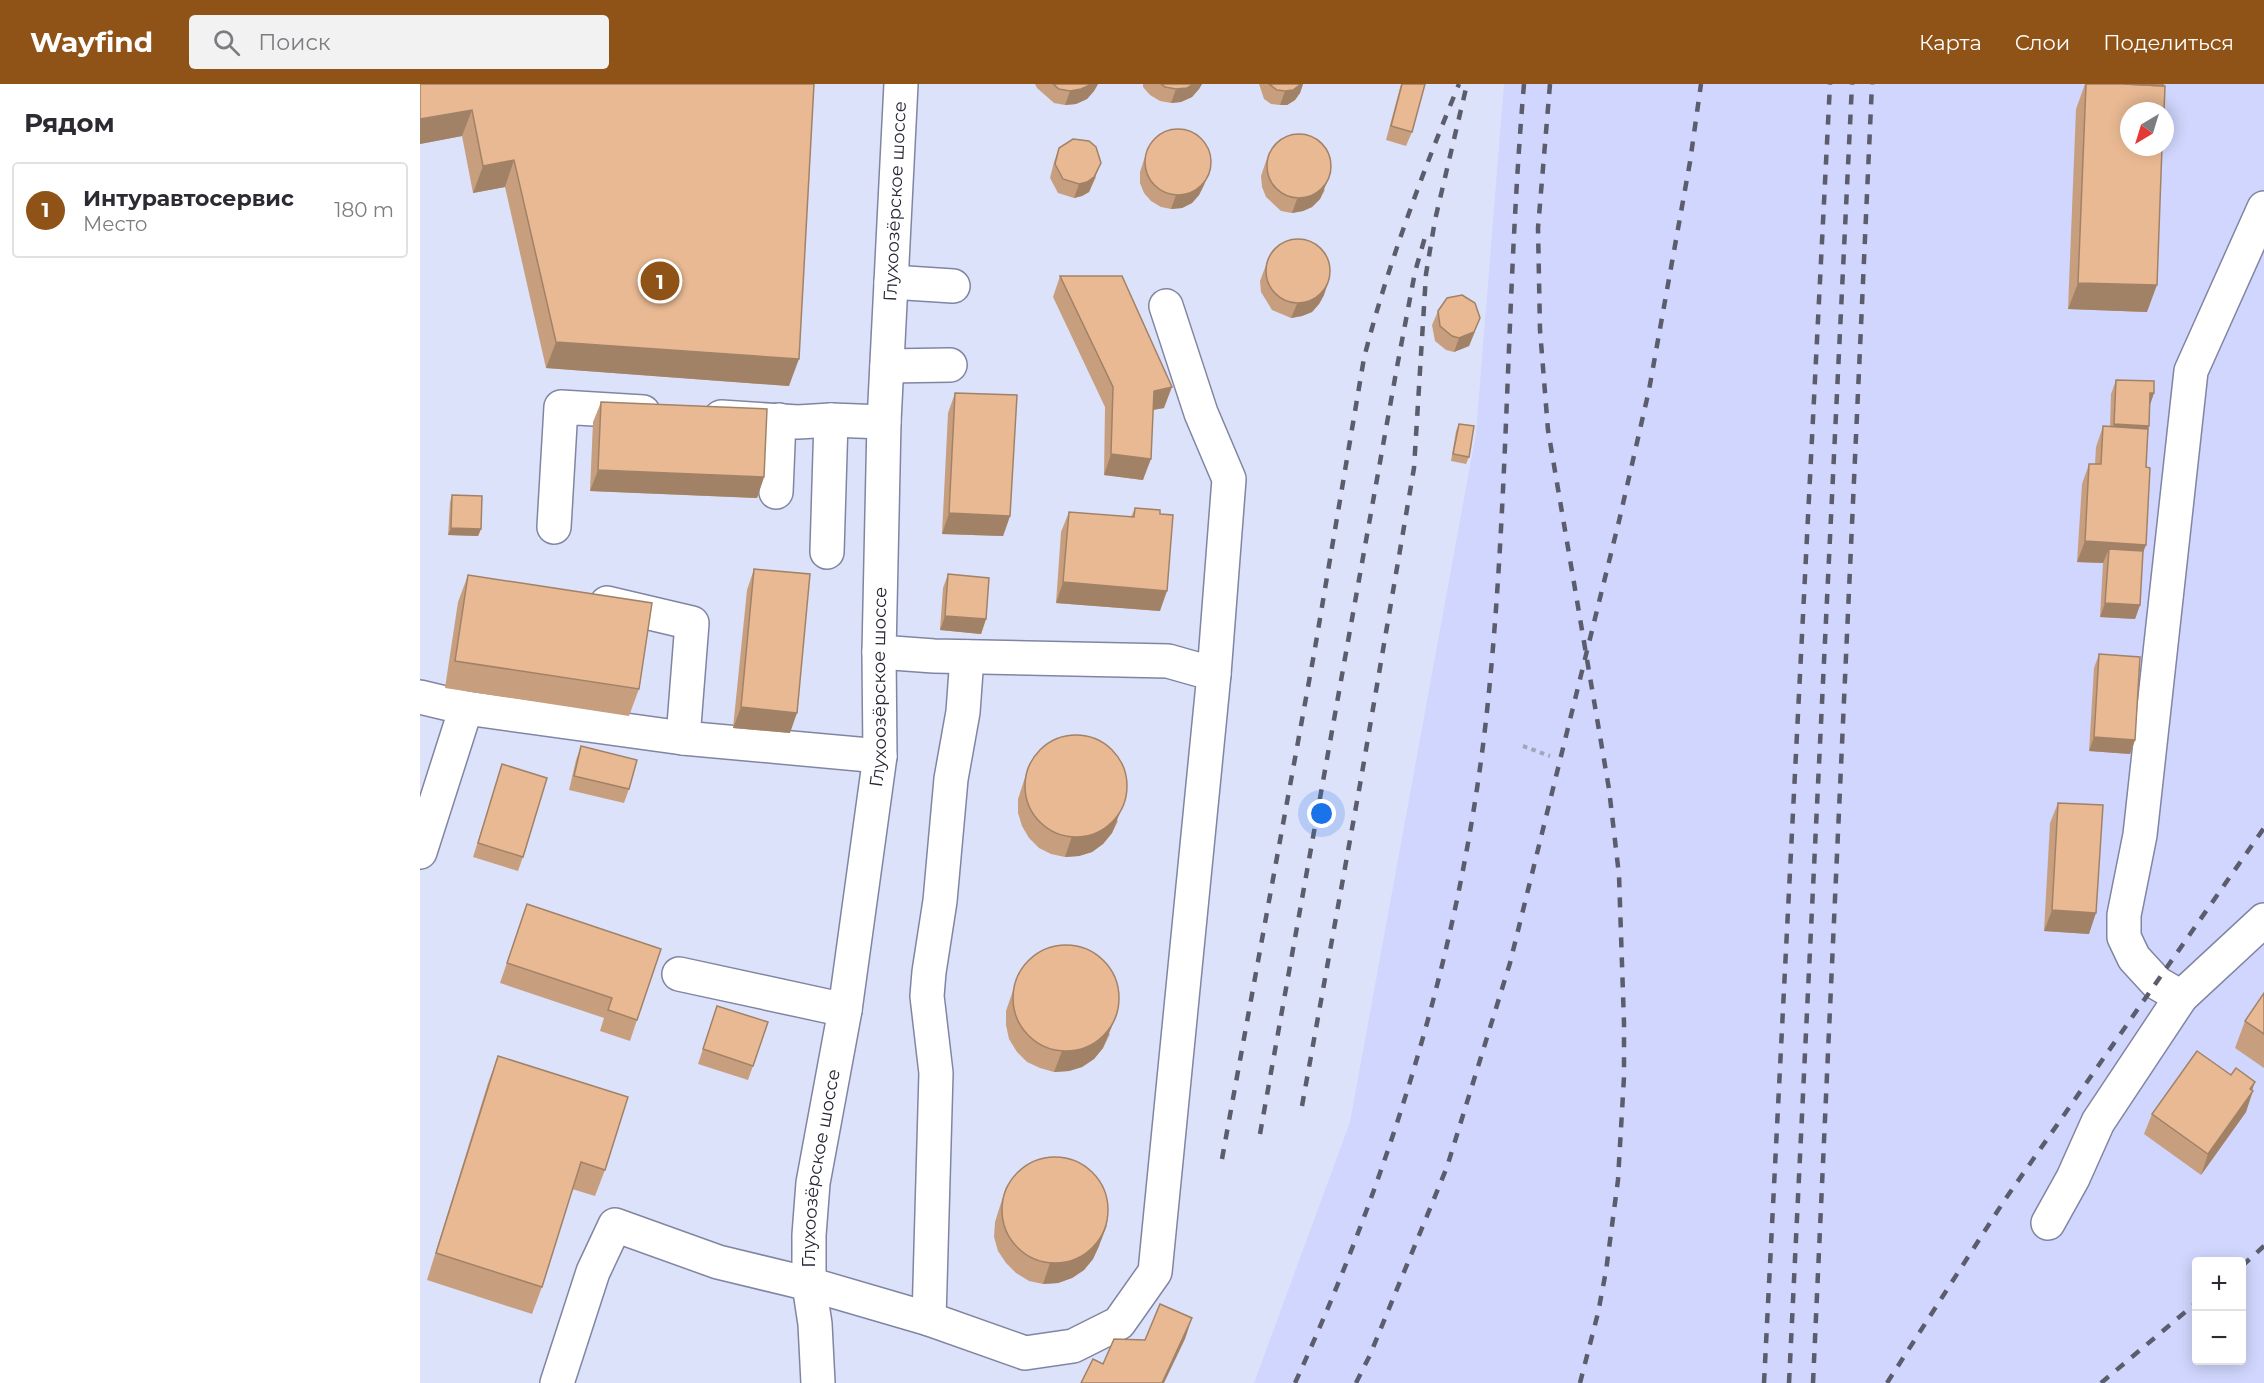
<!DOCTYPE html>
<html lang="ru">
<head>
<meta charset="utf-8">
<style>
  body { margin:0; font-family:Montserrat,sans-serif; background:#f2f2f3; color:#2b2b33 }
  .controls { position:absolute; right:18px; bottom:18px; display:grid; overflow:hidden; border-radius:6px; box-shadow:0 3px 15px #0003 }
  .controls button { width:54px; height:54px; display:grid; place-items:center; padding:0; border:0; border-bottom:2px solid #e1e1e2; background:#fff; color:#2b2b33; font:30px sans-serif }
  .compass { position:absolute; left:1700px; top:18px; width:54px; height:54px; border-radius:50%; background:#fff; box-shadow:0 3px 15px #0003; rotate:218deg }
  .you { position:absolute; left:902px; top:730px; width:21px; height:21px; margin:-15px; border:4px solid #fff; border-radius:50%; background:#1a73e8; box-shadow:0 0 0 9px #1a73e833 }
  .badge { display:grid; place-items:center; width:39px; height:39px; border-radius:50%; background:#905317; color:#fff; font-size:20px; font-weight:700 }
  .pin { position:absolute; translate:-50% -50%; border:3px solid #fff; box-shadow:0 2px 6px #0006 }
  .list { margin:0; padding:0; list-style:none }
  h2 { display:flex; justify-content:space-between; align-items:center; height:78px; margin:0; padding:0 24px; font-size:26px }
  h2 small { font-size:20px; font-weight:400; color:#7c7c81 }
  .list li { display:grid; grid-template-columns:39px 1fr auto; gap:18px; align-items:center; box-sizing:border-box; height:96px; margin:0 12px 12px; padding:0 12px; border:2px solid #e1e1e2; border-radius:6px }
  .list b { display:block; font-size:22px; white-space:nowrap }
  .list p { margin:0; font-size:20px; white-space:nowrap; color:#7c7c81 }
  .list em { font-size:20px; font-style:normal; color:#7c7c81 }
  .icon { flex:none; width:33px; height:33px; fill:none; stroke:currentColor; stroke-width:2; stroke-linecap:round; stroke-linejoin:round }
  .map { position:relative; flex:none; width:1844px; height:1299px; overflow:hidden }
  header { display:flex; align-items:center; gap:36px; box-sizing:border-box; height:84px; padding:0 30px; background:#905317; color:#fff }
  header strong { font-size:28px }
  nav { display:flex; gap:33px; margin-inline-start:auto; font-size:21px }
  .search { width:420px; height:54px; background:#f2f2f3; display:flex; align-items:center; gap:15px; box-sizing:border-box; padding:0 21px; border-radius:6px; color:#7c7c81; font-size:22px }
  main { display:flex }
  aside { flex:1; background:#fff }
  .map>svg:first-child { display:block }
  .built { fill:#d0d6fd; fill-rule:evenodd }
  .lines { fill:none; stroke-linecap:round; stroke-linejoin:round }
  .minor-casing { stroke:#8085a2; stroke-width:36 }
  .path { stroke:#a1a5b9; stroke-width:4; stroke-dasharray:4.5 4.5; stroke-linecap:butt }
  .minor { stroke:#fff; stroke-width:33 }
  .rail { stroke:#5b5d6d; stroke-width:4.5; stroke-dasharray:10 10; stroke-linecap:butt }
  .wall { fill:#c89f7e }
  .shaded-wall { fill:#a28267 }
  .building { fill:#e8b993; stroke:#a28267; stroke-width:1.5 }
  .labels { text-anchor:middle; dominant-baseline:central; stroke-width:4.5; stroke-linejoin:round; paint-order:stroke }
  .street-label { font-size:18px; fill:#262834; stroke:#dde2fb }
</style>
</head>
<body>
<header>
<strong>Wayfind</strong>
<div class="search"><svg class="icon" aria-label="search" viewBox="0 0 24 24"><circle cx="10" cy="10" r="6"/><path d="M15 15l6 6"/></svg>Поиск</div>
<nav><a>Карта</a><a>Слои</a><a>Поделиться</a></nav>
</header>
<main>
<aside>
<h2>Рядом<small></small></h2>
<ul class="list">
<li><span class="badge">1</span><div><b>Интуравтосервис</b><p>Место</p></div><em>180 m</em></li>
</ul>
</aside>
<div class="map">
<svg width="1844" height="1299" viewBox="0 0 1844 1299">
  <rect width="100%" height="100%" fill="#dde2fb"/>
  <!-- built -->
  <path class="built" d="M1084,0H1844V1299H834L930,1038L1056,349ZM1709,27H1745V63H1709ZM1776,1178H1822V1276H1776Z"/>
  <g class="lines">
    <defs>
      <g id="minor">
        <path d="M471,198L533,202"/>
        <path d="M746,222L781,329L809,395L794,590"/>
        <path d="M467,282L530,281"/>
        <path d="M301,333L378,338L411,336L464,338"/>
        <path d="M356,408L359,336"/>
        <path d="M134,443L141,323L223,328"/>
        <path d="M407,468L411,336"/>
        <path d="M187,519L272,539L263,654"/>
        <path d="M0,613L46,624L263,654L460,672"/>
        <path d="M0,768L46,624"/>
        <path d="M259,890L425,926"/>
        <path d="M1761,913L1737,899L1714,874L1704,853V831L1720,751L1771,287L1844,124"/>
        <path d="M1628,1139L1653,1094L1678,1038L1761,913L1844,836"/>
        <path d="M509,1235L516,989L507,912L509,888L520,817L531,695L543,628L547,573"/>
        <path d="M137,1299L173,1188L195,1141L298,1178L389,1200L509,1235L605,1269L653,1262L699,1239L735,1188L794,590L748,577L514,572L459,568"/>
        <path id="s1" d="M398,1299L395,1240L389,1200V1151L393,1099L425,926L460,672L459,568L464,338L481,0"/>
      </g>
    </defs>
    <!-- minor casing -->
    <use href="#minor" class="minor-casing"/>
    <!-- path -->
    <path class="path" d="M1103,662L1130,672"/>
    <!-- minor -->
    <use href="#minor" class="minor"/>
    <!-- rail -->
    <g class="rail">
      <path d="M1130,0L1118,144L1120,246L1128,346L1189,705L1199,791L1204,939V993L1198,1096L1186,1187L1178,1229L1160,1299"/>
      <path d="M882,1022L941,695L994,384L1006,190L1015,136L1047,0"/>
      <path d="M840,1050L977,283L995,188L1005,153"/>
      <path d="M802,1075L894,570L944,274C968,180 1002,90 1039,0"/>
      <path d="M1822,1182L1844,1162"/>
      <path d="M875,1299C972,1087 1042,860 1067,627C1089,419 1086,209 1104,0"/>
      <path d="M936,1299L950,1271L1027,1083L1090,879L1199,437L1229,306L1270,78L1281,0"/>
      <path d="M1344,1299L1410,0"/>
      <path d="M1369,1299L1432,0"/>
      <path d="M1393,1299L1452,0"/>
      <path d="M1467,1299L1584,1117L1844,744"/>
      <path d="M1681,1299L1776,1219"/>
    </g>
  </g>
  <!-- wall -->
  <g class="wall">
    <path d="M0,0H394L369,302L126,284L85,103L53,109L42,52L0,60Z"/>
    <path d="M615,0H678L674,7L667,15L656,20L645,21L634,19L617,4Z"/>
    <path d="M723,0H782L779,5L772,13L761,18L751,19L740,17L730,11L723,3Z"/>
    <path d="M839,0H883L880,9L875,16L867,21H860L851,20L844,15Z"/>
    <path d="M981,0H1005L992,48L986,62L966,56Z"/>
    <path d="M1665,0H1666L1727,228L1648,225L1656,25Z"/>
    <path d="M728,63L789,87L784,101L779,111L772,119L762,124L751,125L741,123L731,117L724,109L720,99V88Z"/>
    <path d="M639,64L676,93L669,108L662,112L654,114L638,109L630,94L634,78Z"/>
    <path d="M849,68L905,106L900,115L892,123L883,127L872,129L861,127L846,113L842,103L841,92Z"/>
    <path d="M849,173L904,211L899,220L892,228L882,232L871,234L852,226L841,208L840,197Z"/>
    <path d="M640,192L744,324L733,326L723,396L684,391L685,323L633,213Z"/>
    <path d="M1018,227L1055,248L1049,262L1034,268L1026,266L1015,257L1012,241Z"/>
    <path d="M1696,296L1734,309L1730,320L1726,383V461L1723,467L1720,521L1715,535L1680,533L1683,479L1657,478L1662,400L1669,380H1675L1676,363L1683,342L1690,343L1691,310Z"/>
    <path d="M535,309L590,432L583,452L522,450L528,329Z"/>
    <path d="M181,318L344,393L337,414L170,407L173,338Z"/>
    <path d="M1039,340L1049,373L1046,380L1031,377L1036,347Z"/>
    <path d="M32,411L61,445L58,452L28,451L30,418Z"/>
    <path d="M715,424L740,430V527L636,519L641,448L649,428L711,433Z"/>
    <path d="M334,485L370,649L313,644L327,506Z"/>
    <path d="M528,490L566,535L561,550L520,546L523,504Z"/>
    <path d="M48,491L219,605L209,632L25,604L38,518Z"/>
    <path d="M1679,570L1715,656L1710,670L1669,667L1674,584Z"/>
    <path d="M161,662L209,705L204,719L149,706L156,676Z"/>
    <path d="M82,680L103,773L98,787L53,773Z"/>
    <path d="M609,681L698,737L692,749L683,760L672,768L659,772L645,773L631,770L619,764L609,754L602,742L598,729V715Z"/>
    <path d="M1638,719L1669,850L1624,847L1630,739Z"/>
    <path d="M107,820L217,936L210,957L180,947L184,934L80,899Z"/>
    <path d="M598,892L690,950L683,964L674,975L662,983L649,987L634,988L620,984L607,978L597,968L589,955L586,941V927Z"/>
    <path d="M1844,909V984L1815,964L1825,937Z"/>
    <path d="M297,922L333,982L328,996L278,980Z"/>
    <path d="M78,972L185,1086L175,1112L152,1105L122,1203L112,1230L7,1196L68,999Z"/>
    <path d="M1832,1006L1826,1028L1781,1091L1724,1050L1732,1030Z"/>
    <path d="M586,1103L679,1162L673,1175L664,1186L652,1194L638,1199L623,1200L609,1197L596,1189L586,1179L578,1167L574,1153L575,1138Z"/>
  </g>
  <!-- shaded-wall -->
  <g class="shaded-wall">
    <path d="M672,0H678L674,7L667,15L656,20L645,21L650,7Z"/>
    <path d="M774,0H782L779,5L772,13L761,18L751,19L756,5Z"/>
    <path d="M881,0H883L880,9L875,16L867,21H860L865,7Z"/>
    <path d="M52,26L42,52L0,60V35Z"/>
    <path d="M94,76L85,103L53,109L63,82Z"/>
    <path d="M681,79L669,108L662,112L654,114L659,100Z"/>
    <path d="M789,87L784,101L779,111L772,119L762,124L751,125L756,111Z"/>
    <path d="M910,91L900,115L892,123L883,127L872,129L877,115Z"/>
    <path d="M909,196L904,211L899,220L892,228L882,232L871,234L877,220Z"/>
    <path d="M1658,199L1737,201L1727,228L1648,225Z"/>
    <path d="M1060,234L1049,262L1034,268L1039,254Z"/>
    <path d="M136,258L379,275L369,302L126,284Z"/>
    <path d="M752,303L744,324L726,327L734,307Z"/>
    <path d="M1730,309H1734L1729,324Z"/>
    <path d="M1694,340L1729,342L1724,356L1689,354Z"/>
    <path d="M691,370L731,375L723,396L684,391Z"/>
    <path d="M178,386L344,393L337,414L170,407Z"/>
    <path d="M529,429L590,432L583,452L522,450Z"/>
    <path d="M31,444L61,445L58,452L28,451Z"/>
    <path d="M1665,457L1726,461L1718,481L1689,465L1683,479L1657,478Z"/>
    <path d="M643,498L747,507L740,527L636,519Z"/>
    <path d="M1685,519L1720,521L1715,535L1680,533Z"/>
    <path d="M525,532L566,535L561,550L520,546Z"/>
    <path d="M321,623L377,629L370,649L313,644Z"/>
    <path d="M1674,653L1715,656L1710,670L1669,667Z"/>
    <path d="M705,716L692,749L683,760L672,768L659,772L645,773L652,752Z"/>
    <path d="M1632,826L1676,829L1669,850L1624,847Z"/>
    <path d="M697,930L683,964L674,975L662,983L649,987L634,988L642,967Z"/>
    <path d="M1835,998L1830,1012L1833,1007L1826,1028L1781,1091L1788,1070Z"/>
    <path d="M687,1141L679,1162L673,1175L664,1186L652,1194L638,1199L623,1200L630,1179Z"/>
    <path d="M772,1234L765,1255L744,1299H742Z"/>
  </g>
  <!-- building -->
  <g class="building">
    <path d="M0,0H394L379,275L136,258L94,76L63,82L52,26L0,35Z"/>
    <path d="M633,0H672L661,5L650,7L639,5Z"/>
    <path d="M741,0H774L767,4L756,5L745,3Z"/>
    <path d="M849,0H881L873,6L865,7L857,6Z"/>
    <path d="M982,0H1005L992,48L971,42Z"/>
    <path d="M1666,0H1704L1745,2L1744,27H1709V63H1742L1737,201L1658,199Z"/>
    <path d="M1703,0H1743V2Z"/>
    <circle cx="758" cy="78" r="33"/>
    <circle cx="879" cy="82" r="32"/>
    <path d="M653,55L669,57L676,63L681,79L674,93L667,98L659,100L643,95L635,80L639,64Z"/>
    <circle cx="878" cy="187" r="32"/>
    <path d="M640,192H702L752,303L734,307L731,375L691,370L693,303Z"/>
    <path d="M1042,211L1055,219L1060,234L1054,248L1039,254L1032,252L1020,242L1018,227L1027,214Z"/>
    <path d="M1696,296L1734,297V309H1730L1729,342L1694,340Z"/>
    <path d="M535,309L597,311L590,432L529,429Z"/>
    <path d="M181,318L347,325L344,393L178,386Z"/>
    <path d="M1039,340L1054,342L1049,373L1033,370Z"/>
    <path d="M1683,342L1728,345L1726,383L1730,384L1726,461L1665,457L1669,380H1681Z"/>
    <path d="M32,411L62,412L61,445L31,444Z"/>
    <path d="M715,424L740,426V430L753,431L747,507L643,498L649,428L714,433Z"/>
    <path d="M1689,465L1723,467L1720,521L1685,519Z"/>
    <path d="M334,485L390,490L377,629L321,623Z"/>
    <path d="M528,490L569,494L566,535L525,532Z"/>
    <path d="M48,491L232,519L219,605L35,577Z"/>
    <path d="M1679,570L1720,573L1715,656L1674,653Z"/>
    <circle cx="656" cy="702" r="51"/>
    <path d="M161,662L217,676L209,705L154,692Z"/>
    <path d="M82,680L127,694L103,773L58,759Z"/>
    <path d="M1638,719L1683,721L1676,829L1632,826Z"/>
    <path d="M107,820L241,865L217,936L188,926L192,914L87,879Z"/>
    <circle cx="646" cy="914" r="53"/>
    <path d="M1844,909V950L1825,937Z"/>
    <path d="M297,922L348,938L333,982L283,965Z"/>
    <path d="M1777,967L1811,991L1816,984L1835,998L1830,1005L1833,1007L1788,1070L1732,1030Z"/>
    <path d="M78,972L208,1013L185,1086L161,1078L122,1203L16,1169Z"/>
    <circle cx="635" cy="1126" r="53"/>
    <path d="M740,1220L772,1234L742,1299H661L673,1275L683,1280L694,1255L725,1256Z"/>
  </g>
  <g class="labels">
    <!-- street labels -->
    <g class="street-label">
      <text stroke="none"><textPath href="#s1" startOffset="1188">Глухоозёрское шоссе</textPath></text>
      <text stroke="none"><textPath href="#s1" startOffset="702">Глухоозёрское шоссе</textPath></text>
      <text stroke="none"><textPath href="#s1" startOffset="216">Глухоозёрское шоссе</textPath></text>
    </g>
  </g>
</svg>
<div class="controls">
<button>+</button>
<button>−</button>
</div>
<svg class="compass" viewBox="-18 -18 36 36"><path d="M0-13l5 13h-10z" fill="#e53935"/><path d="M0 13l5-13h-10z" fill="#7c7c81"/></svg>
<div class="you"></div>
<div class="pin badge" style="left:240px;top:197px">1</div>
</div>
</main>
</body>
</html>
